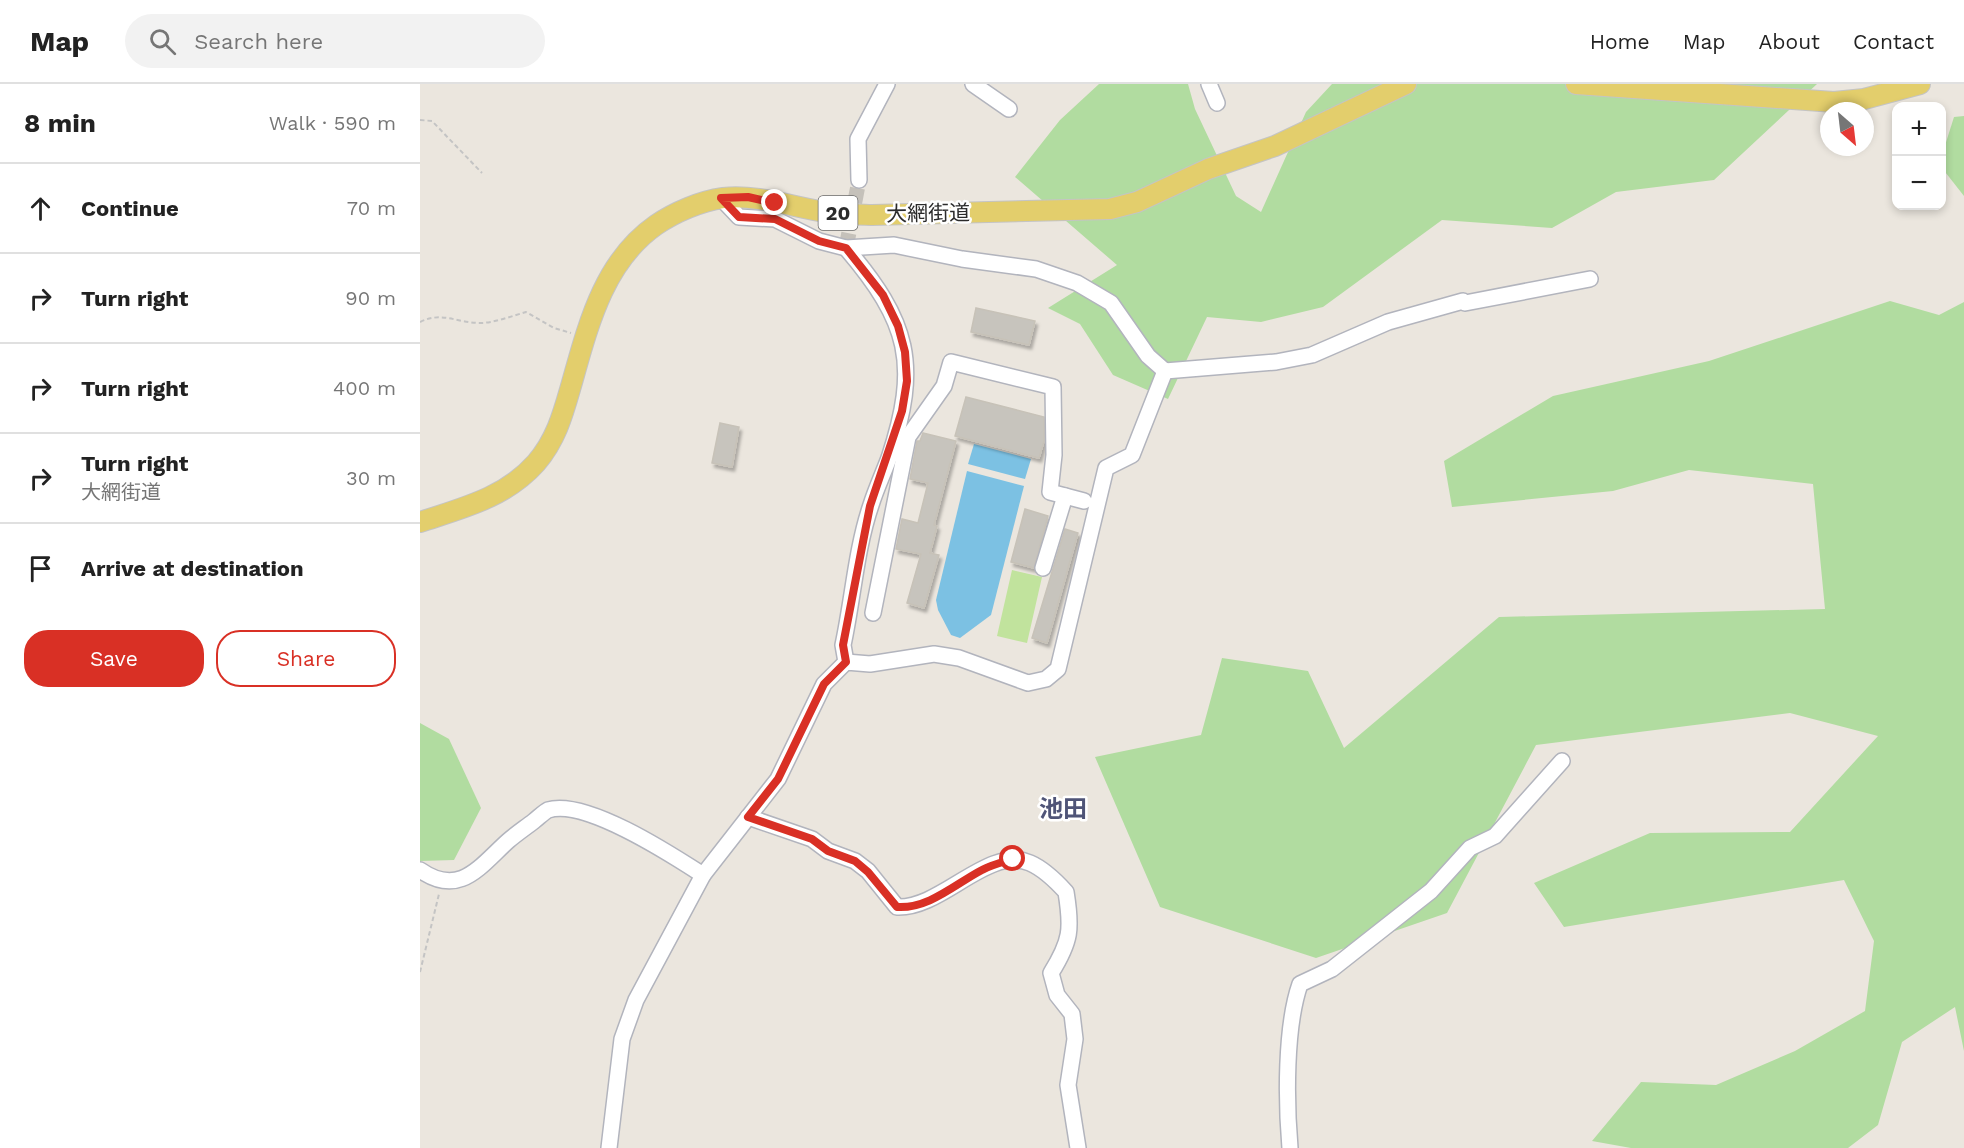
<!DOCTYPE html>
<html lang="en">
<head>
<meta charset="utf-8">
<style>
  body { margin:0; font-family:"Work Sans","Noto Sans JP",sans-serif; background:#f2f2f2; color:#222 }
  .controls { position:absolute; right:18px; top:18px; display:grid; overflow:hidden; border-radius:12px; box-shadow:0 3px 9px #0003 }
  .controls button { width:54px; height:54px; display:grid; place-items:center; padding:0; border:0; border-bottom:2px solid #e0e0e0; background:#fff; color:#222; font:30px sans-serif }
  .compass { position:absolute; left:1400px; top:18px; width:54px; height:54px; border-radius:50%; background:#fff; box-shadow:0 3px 9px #0003; rotate:152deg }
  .stop { position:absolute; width:18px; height:18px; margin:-14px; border:4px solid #d93025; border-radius:50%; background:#fff }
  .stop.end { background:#d93025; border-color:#fff; box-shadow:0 2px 6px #0008 }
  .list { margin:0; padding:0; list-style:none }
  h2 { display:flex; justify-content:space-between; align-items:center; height:78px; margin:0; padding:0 24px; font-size:26px }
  h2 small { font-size:20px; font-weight:400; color:#767676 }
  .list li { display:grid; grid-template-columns:39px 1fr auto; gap:18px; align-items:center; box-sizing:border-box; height:90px; padding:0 24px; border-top:2px solid #e0e0e0 }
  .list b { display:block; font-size:22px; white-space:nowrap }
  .list p { margin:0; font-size:20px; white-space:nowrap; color:#767676 }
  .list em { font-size:20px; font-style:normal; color:#767676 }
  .actions { display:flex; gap:12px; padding:18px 24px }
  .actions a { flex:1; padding:14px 0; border:2px solid #d93025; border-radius:24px; text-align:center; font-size:21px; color:#d93025 }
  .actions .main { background:#d93025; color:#fff }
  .icon { flex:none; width:33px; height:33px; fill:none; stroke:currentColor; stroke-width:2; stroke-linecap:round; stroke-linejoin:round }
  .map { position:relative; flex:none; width:1544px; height:1064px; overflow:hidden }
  header { display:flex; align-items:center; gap:36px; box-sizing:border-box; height:84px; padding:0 30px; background:#fff; border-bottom:2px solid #e0e0e0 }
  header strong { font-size:28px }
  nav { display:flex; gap:33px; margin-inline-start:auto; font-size:21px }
  .search { width:420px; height:54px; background:#f2f2f2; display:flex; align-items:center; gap:15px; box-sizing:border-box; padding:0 21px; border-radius:33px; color:#767676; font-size:22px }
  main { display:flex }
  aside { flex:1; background:#fff }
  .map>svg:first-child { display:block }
  .green { fill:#b1dca0 }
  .pitch { fill:#c1e39d }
  .water { fill:#7cc1e3 }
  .building { fill:#c7c4bd; stroke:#c7c2b8; stroke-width:1.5; filter:url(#shadow) }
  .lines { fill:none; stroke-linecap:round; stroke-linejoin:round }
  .minor-tunnel { stroke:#c5c1ba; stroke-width:15; stroke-dasharray:15 8; stroke-linecap:butt }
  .minor-casing { stroke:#b2b4bd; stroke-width:18 }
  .major-casing { stroke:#c4c4c4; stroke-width:22 }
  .path { stroke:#c4c4c4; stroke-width:2; stroke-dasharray:4.5 3; stroke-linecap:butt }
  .minor { stroke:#fff; stroke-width:15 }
  .major { stroke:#e3ce6c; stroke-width:20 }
  .route { stroke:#d93025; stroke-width:8 }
  .labels { text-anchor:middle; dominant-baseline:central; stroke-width:5; stroke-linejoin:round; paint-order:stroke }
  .shield { fill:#fff; stroke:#6b6b6b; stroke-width:1.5 }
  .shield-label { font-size:20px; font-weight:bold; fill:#2b2b2b }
  .street-label { font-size:21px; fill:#2b2b2b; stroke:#fff }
  .quarter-label { font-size:24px; font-weight:bold; fill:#4f5477; stroke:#fff }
</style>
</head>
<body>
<header>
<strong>Map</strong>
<div class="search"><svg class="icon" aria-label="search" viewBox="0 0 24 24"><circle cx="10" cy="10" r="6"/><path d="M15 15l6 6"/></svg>Search here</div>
<nav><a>Home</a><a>Map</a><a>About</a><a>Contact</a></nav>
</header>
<main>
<aside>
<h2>8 min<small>Walk · 590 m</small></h2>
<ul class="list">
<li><svg class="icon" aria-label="ahead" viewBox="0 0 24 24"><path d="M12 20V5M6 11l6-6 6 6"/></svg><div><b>Continue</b></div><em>70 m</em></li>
<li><svg class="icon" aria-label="right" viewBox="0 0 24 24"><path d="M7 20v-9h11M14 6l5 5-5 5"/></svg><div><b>Turn right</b></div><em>90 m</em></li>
<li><svg class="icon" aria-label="right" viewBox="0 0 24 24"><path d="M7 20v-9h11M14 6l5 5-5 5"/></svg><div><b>Turn right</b></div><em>400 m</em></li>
<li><svg class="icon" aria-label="right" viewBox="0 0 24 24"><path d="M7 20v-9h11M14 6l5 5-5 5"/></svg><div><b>Turn right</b><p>大網街道</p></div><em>30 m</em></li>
<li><svg class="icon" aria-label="arrive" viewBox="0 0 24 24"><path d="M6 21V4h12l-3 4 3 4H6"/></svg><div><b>Arrive at destination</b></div></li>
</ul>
<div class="actions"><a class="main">Save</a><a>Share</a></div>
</aside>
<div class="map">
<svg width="1544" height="1064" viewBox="0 0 1544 1064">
  <defs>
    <filter id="shadow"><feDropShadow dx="2.5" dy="4" stdDeviation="1.5" flood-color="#0004"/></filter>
  </defs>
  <rect width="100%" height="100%" fill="#ebe6de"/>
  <!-- green -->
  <g class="green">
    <path d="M679,0H768L775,25L816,112L841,128L886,28L912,0H1397L1294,96L1196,108L1132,144L1022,136L903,223L841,238L787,233L748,315L693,291L660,240L628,224L697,181L595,93L640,36Z"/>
    <path d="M1544,32V112L1522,84V71L1534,33Z"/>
    <path d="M1470,217L1519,231L1544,218V967L1535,923L1482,958L1458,1041L1428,1064H1211L1172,1057L1221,998L1296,1001L1375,967L1445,927L1454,857L1424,796L1144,843L1114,799L1230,749L1370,748L1458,652L1370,629L1116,661L1027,829L896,874L740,823L675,673L781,651L802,574L888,587L924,664L1079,533L1405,525L1393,400L1269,386L1193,407L1032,423L1024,377L1133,312L1289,277Z"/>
    <path d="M0,639L29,655L61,724L34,776L0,777Z"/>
  </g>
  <!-- pitch -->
  <path class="pitch" d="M592,486L622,493L607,559L577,552Z"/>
  <!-- water -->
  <g class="water">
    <path d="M554,360L611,375L605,395L548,380Z"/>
    <path d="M547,387L604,402L571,531L540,554L531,551L518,526L516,516Z"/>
  </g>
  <!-- building -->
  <g class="building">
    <path d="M556,224L615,237L609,261L551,248Z"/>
    <path d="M546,313L624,333V357L619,374L535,352Z"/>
    <path d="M300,339L319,343L312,383L292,379Z"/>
    <path d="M503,349L536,357L514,441L517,442L510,469L519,471L504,524L487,519L501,470L476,465L482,435L498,439L508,399L490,395L497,357H500Z"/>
    <path d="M605,425L628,432L614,484L591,478Z"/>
    <path d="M645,445L658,449L627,559L612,554Z"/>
  </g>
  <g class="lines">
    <!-- minor-tunnel -->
    <path class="minor-tunnel" d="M426,164L439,96"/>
    <defs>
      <g id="minor">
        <path d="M553,0L589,25"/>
        <path d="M789,0L797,19"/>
        <path d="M439,96L438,55L467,0"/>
        <path d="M301,114L319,133L355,135L399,157L426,164L474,161L542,175L616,185L657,199L691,219L728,272L745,287L856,278L892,271L968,238L1043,217L1045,219L1170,195"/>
        <path d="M426,164C489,238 500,280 469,374C463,390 456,405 451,421C436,465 433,515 423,561L426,578"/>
        <path d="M623,484L645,412"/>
        <path d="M453,529L488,353L524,302L531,278L633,303L634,371L630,408L664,417"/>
        <path d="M328,733L392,755L408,767L435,777L448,787L477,823C522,825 568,761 610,779C624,785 636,797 646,808C652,845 651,857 631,889L637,911L652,930L655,955L648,1001L658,1064"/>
        <path d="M0,786C40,814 60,782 88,757C96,750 105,744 114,737C118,734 124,728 128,726C165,714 252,771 283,791"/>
        <path d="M189,1064L202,955L216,916L283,791L358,695L404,600L426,578L450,580L514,570L539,574L608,599L626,595L638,585L686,384L712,371L745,287"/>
        <path d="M870,1064C866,1018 865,943 880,900L912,885L1011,807L1050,764L1075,752L1142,677"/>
      </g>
      <g id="major">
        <path d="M1156,0L1414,18L1444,15L1500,0"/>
        <path d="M0,438C42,424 85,414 116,379C136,356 143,330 151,302C168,242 183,178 236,141C255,128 281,117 303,114C339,110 375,124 411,129C424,131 438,130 452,131L690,125L717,118L788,85L855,62L986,0"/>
      </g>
    </defs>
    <!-- minor casing -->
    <use href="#minor" class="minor-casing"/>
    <!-- major casing -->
    <use href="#major" class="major-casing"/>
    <!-- path -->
    <g class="path">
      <path d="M0,36L12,37L62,89"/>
      <path d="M0,238C22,227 37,239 60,239C74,239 92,232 106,228L134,244L151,249"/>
      <path d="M0,888L19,810"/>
    </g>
    <!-- minor -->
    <use href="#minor" class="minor"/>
    <!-- major -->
    <use href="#major" class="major"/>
  </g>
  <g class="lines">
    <!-- route -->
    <path class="route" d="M355,119L328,113L301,114L319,133L355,135L399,157L426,164L463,211L478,242L485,268L487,297L482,327L450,422L423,561L426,578L404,600L358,695L328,733L392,755L408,767L435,777L448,788L477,823C509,825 535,800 562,786C571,781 583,778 593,775"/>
  </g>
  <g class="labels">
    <!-- shield labels -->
    <rect class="shield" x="398.5" y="112" width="39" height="34" rx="4.5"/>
    <g class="shield-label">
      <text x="418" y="129">20</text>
    </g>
    <!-- street labels -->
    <g class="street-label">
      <text transform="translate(508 129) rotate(-1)">大網街道</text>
    </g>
    <!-- quarter labels -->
    <g class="quarter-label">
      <text x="643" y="725">池田</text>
    </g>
  </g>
</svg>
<div class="controls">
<button>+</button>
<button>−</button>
</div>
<svg class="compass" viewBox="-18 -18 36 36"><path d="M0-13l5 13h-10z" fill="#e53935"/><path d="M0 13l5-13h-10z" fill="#767676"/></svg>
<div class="stop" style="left:593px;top:775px"></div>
<div class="stop end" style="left:355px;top:119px"></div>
</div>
</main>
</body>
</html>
